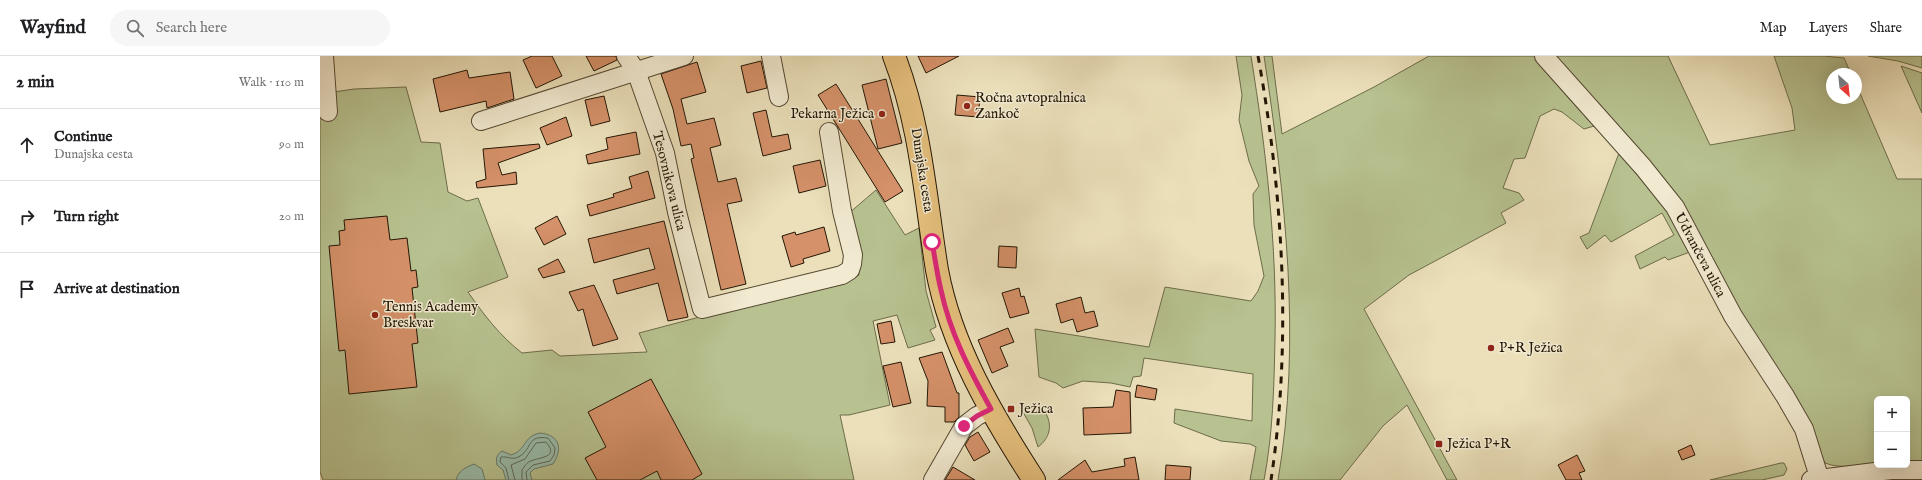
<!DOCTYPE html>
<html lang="en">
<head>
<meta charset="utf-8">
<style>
  body { margin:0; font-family:"IM FELL English",serif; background:#f6f6f6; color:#202124 }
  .controls { position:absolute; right:12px; bottom:12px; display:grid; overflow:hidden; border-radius:6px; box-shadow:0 4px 16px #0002 }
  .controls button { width:36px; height:36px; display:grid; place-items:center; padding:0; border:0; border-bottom:1px solid #e0e0e0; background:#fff; color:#202124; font:20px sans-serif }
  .compass { position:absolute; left:1506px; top:12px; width:36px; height:36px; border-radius:50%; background:#fff; box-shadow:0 4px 16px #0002; rotate:153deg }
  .stop { position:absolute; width:12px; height:12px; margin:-9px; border:3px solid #db2777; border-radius:50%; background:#fff }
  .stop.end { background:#db2777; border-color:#fff; box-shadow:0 1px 4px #0008 }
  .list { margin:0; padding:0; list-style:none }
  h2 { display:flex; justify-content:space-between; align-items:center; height:52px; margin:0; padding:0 16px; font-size:17px }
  h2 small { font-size:13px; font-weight:400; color:#757577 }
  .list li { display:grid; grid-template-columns:26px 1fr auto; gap:12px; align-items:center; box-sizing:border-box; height:72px; padding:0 16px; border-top:1px solid #e0e0e0 }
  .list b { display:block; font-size:15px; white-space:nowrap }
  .list p { margin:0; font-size:13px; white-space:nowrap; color:#757577 }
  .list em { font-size:13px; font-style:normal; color:#757577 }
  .icon { flex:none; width:22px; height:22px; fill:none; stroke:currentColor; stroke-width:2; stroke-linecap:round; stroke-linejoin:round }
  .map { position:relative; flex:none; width:1602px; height:424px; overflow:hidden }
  header { display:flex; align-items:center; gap:24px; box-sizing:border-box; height:56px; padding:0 20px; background:#fff; border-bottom:1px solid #e0e0e0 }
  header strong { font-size:19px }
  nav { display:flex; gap:22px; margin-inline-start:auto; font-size:14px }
  .search { width:280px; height:36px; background:#f6f6f6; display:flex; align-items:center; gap:10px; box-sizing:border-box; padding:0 14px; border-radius:22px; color:#757577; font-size:15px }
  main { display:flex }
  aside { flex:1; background:#fff }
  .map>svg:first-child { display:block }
  .green { fill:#b7c290; stroke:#6d6c4a }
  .water { fill:#99bdac; stroke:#6a7a69 }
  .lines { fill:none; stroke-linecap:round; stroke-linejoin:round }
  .shore { stroke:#5e6a58; stroke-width:1 }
  .building { fill:#d59169; stroke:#231605 }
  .minor-casing { stroke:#554832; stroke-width:20 }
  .major-casing { stroke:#231605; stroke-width:24 }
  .minor { stroke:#f2ebd2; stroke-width:18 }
  .major { stroke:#e6c07d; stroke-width:22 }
  .rail { stroke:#231605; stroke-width:3; stroke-dasharray:7 7; stroke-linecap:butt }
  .route { stroke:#db2777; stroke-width:5 }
  .poi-dot { fill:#8f2418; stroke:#f2ebd2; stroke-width:1.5 }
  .labels { text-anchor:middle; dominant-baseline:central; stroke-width:3; stroke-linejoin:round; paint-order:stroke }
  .poi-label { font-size:14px; fill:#231605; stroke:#f2ebd2; text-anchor:start }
  .street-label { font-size:14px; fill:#231605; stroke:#f2ebd2 }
</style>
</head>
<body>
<header>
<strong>Wayfind</strong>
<div class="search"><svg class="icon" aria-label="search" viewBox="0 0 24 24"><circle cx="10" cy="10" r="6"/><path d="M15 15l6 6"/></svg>Search here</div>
<nav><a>Map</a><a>Layers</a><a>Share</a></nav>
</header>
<main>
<aside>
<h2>2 min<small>Walk · 110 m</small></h2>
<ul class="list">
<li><svg class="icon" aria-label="ahead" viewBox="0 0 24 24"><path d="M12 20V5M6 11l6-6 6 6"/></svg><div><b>Continue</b><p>Dunajska cesta</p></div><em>90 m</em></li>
<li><svg class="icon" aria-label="right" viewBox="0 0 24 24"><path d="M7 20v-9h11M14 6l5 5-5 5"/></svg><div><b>Turn right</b></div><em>20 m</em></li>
<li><svg class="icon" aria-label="arrive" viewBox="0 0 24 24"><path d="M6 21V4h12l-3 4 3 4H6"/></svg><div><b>Arrive at destination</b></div></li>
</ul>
</aside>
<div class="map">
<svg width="1602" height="424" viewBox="0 0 1602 424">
  <rect width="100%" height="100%" fill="#ebe0ba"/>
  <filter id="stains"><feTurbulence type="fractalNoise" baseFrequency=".005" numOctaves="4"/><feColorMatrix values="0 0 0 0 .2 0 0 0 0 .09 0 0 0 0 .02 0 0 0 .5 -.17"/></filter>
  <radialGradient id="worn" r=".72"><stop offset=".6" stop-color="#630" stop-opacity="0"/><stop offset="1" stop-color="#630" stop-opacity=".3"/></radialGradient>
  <!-- green -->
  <g class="green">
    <path d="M916,0H931C946,94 957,188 955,283C954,330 953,377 944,424H930L936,391L930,388L901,385L854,367L855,353L932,365L933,318L824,302L821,320L813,321L810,331L791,327L763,325L743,332L736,327L719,321L715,273L829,291L845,231L931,245L938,235L944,220L934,169L933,138L939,130L929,105L919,64L922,39Z"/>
    <path d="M944,0H952L962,78L1054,31L1109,0H1214L1245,38L1274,70L1264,73L1242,56L1234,53L1220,60L1205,102L1194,103L1183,132L1199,137L1204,144L1181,157L1186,167L1089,219L1044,253L1137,424H1127L1087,349L1063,370L1020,424H958C982,284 965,139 944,0Z"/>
    <path d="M1231,0H1348L1390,89L1475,74L1472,52L1454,0H1504L1524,2L1531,18H1512V42H1536V28L1577,123H1602V405L1587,406V343H1557V407C1539,408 1522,414 1505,407L1404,232Z"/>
    <path d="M1548,0H1602V12L1578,5Z"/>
    <path d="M1581,10L1602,17V57Z"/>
    <path d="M86,31L101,86L120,87L128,136L147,145L158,142L188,221L148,236C164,259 180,280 202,297L232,294L240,300L327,296L319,277L539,219L528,158L556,134L585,179L599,172L606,235L616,271L610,274L615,284L588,292L577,259L553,265L570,349L529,359H520L534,424H3L0,416V38L34,33Z"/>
    <path d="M1299,97L1347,154L1370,196L1348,204L1345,201L1320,213L1315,200L1354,179L1342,157L1291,186L1285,179L1267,193L1260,181L1269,177Z"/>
    <path d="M701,350L713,352L722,358L725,356C733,369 730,382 718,391L712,372L700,351Z"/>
    <path d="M1461,407H1464L1467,413L1464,419L1442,424H1390Z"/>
  </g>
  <!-- water -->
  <g class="water">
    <path d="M220,377C240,379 243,393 233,408L214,413L210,417L212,424H186L183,414L177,409C176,403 176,399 182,395L191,399C207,394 202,381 220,377Z"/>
    <path d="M154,408L162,413L165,424H136C138,415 146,411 154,408Z"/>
  </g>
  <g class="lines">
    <!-- shore -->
    <g class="shore">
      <path d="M189,424L186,412L180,406L181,401C188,400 193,405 200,400C213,392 206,379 228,382L235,392L234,399L230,405L213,409L206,416L207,424"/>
      <path d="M195,424L191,409L205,403L216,387L226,386C240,402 219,401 211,405C207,406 204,411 202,414V424"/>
    </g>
  </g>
  <!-- building -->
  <g class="building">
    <path d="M212,0H232L242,20L216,32L203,4Z"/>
    <path d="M266,0H296L297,4L274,15Z"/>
    <path d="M598,0H639L606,17Z"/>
    <path d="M441,5L447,32L427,37L421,10Z"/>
    <path d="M377,6L386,36L361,43L367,68L394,62L401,89L390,92L398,126L416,122L422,145L407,148L426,228L401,234L371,103L374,102L371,88L361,90L353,53L341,18Z"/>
    <path d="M147,14L149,22L190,16L194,43L167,52L166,45L120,56L113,23Z"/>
    <path d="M566,23L582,87L558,93L542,29Z"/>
    <path d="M516,28L583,135L565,146L498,39Z"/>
    <path d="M637,39L660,41L658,61L635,59Z"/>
    <path d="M284,40L290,65L271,70L265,44Z"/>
    <path d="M446,54L452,81L468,78L471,93L443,100L433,57Z"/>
    <path d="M246,61L252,80L227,89L220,72Z"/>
    <path d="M316,76L320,98L268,108L266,99L288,93L286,82Z"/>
    <path d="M219,88L220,92L178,107L182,119L196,116L197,128L157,132L156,126L166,123L163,93Z"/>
    <path d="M500,104L506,130L479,137L473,110Z"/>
    <path d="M328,115L335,142L270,160L267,149L294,141L293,138L312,132L309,121Z"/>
    <path d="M67,160L70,184L87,182L91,215L96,214L98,231L92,232L98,287L92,288L97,331L29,338L25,294L19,295L9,190L20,189L19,175L25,174L24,164Z"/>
    <path d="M237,160L246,178L224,189L215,172Z"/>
    <path d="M344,165L368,261L348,265L338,227L297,238L293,224L335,213L329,192L274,207L268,183Z"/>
    <path d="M504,171L510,195L483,203L484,207L471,211L462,180L475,176L476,179Z"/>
    <path d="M679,190L697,191L696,212L678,211Z"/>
    <path d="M238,203L245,216L223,222L218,213Z"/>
    <path d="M274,229L298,283L273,290L263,253L258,255L249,236Z"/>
    <path d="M699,232L701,241L704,240L709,257L690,262L682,237Z"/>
    <path d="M761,241L765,257L774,255L778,270L757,276L753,263L741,267L736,248Z"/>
    <path d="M571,265L575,286L561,288L557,268Z"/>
    <path d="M688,272L694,286L680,291L688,310L672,317L658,284Z"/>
    <path d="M622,296L637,337H639V361L634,366H625V351L607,350L608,325L599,302Z"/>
    <path d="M581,306L591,347L573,351L563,310Z"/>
    <path d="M331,323L382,418L372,424H341L337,415L320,424H277L265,402L286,391L268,356Z"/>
    <path d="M817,329L837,333L835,344L815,341Z"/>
    <path d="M796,334L810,336L811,377L764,379L763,352L793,351Z"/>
    <path d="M658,376L670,396L654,405L645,389L650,381Z"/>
    <path d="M1371,389L1375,399L1362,404L1358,395Z"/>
    <path d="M1257,399L1265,415L1259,417L1262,424H1246L1238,409Z"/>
    <path d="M815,401L819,424H738L765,404L772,416L805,410L804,403Z"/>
    <path d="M846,409L871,411L870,424H845Z"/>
    <path d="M633,411L655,424H625Z"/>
  </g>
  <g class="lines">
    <defs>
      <g id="minor">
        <path d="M4,0L8,56"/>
        <path d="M306,0L316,15L345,97L357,156L382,253L522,219L530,214L532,208L533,199L522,155L509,76"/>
        <path d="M451,0L459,41"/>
        <path d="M1224,0L1323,111L1355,151L1413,260L1465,340L1484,373L1500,424"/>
        <path d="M161,65L364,0"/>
        <path d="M613,424L644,370L657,360L671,353"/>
        <path d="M1491,424L1571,414H1602"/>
      </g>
      <path id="major" d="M574,0C601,70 605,140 617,214C631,290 672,359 714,424"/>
    </defs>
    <!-- minor casing -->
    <use href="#minor" class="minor-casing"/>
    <!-- major casing -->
    <use href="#major" class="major-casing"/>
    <!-- minor -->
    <use href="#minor" class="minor"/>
    <!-- major -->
    <use href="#major" class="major"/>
    <!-- rail -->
    <path class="rail" d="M938,0C963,137 972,286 951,424"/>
  </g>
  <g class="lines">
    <!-- route -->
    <path class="route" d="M612,186C615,202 617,218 621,234C630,277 650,315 671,353L657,360L644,370"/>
  </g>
  <!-- markers -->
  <g class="poi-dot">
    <circle cx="647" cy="50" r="4"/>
    <circle cx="562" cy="58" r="4"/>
    <circle cx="55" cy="259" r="4"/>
    <circle cx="1171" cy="292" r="4"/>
    <rect x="687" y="349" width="8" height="8" rx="2"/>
    <rect x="1115" y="384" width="8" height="8" rx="2"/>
  </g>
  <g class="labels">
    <!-- poi labels -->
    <g class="poi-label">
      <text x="655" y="42">Ročna avtopralnica<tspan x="655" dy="16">Zankoč</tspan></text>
      <text x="554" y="58" text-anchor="end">Pekarna Ježica</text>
      <text x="63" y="251">Tennis Academy<tspan x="63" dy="16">Breskvar</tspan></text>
      <text x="1179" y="292">P+R Ježica</text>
      <text x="699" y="353">Ježica</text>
      <text x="1127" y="388">Ježica P+R</text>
    </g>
    <!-- street labels -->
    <g class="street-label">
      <text transform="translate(602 114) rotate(81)">Dunajska cesta</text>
      <text transform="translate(349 125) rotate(76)">Tesovnikova ulica</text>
      <text transform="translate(1380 199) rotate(62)">Udvančeva ulica</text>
    </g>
  </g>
  <rect width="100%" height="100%" filter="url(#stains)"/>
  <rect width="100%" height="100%" fill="url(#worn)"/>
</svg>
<div class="controls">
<button>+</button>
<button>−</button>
</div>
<svg class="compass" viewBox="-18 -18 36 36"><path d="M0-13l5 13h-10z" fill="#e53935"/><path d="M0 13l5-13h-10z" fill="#757577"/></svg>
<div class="stop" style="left:612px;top:186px"></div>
<div class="stop end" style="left:644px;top:370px"></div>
</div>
</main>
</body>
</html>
